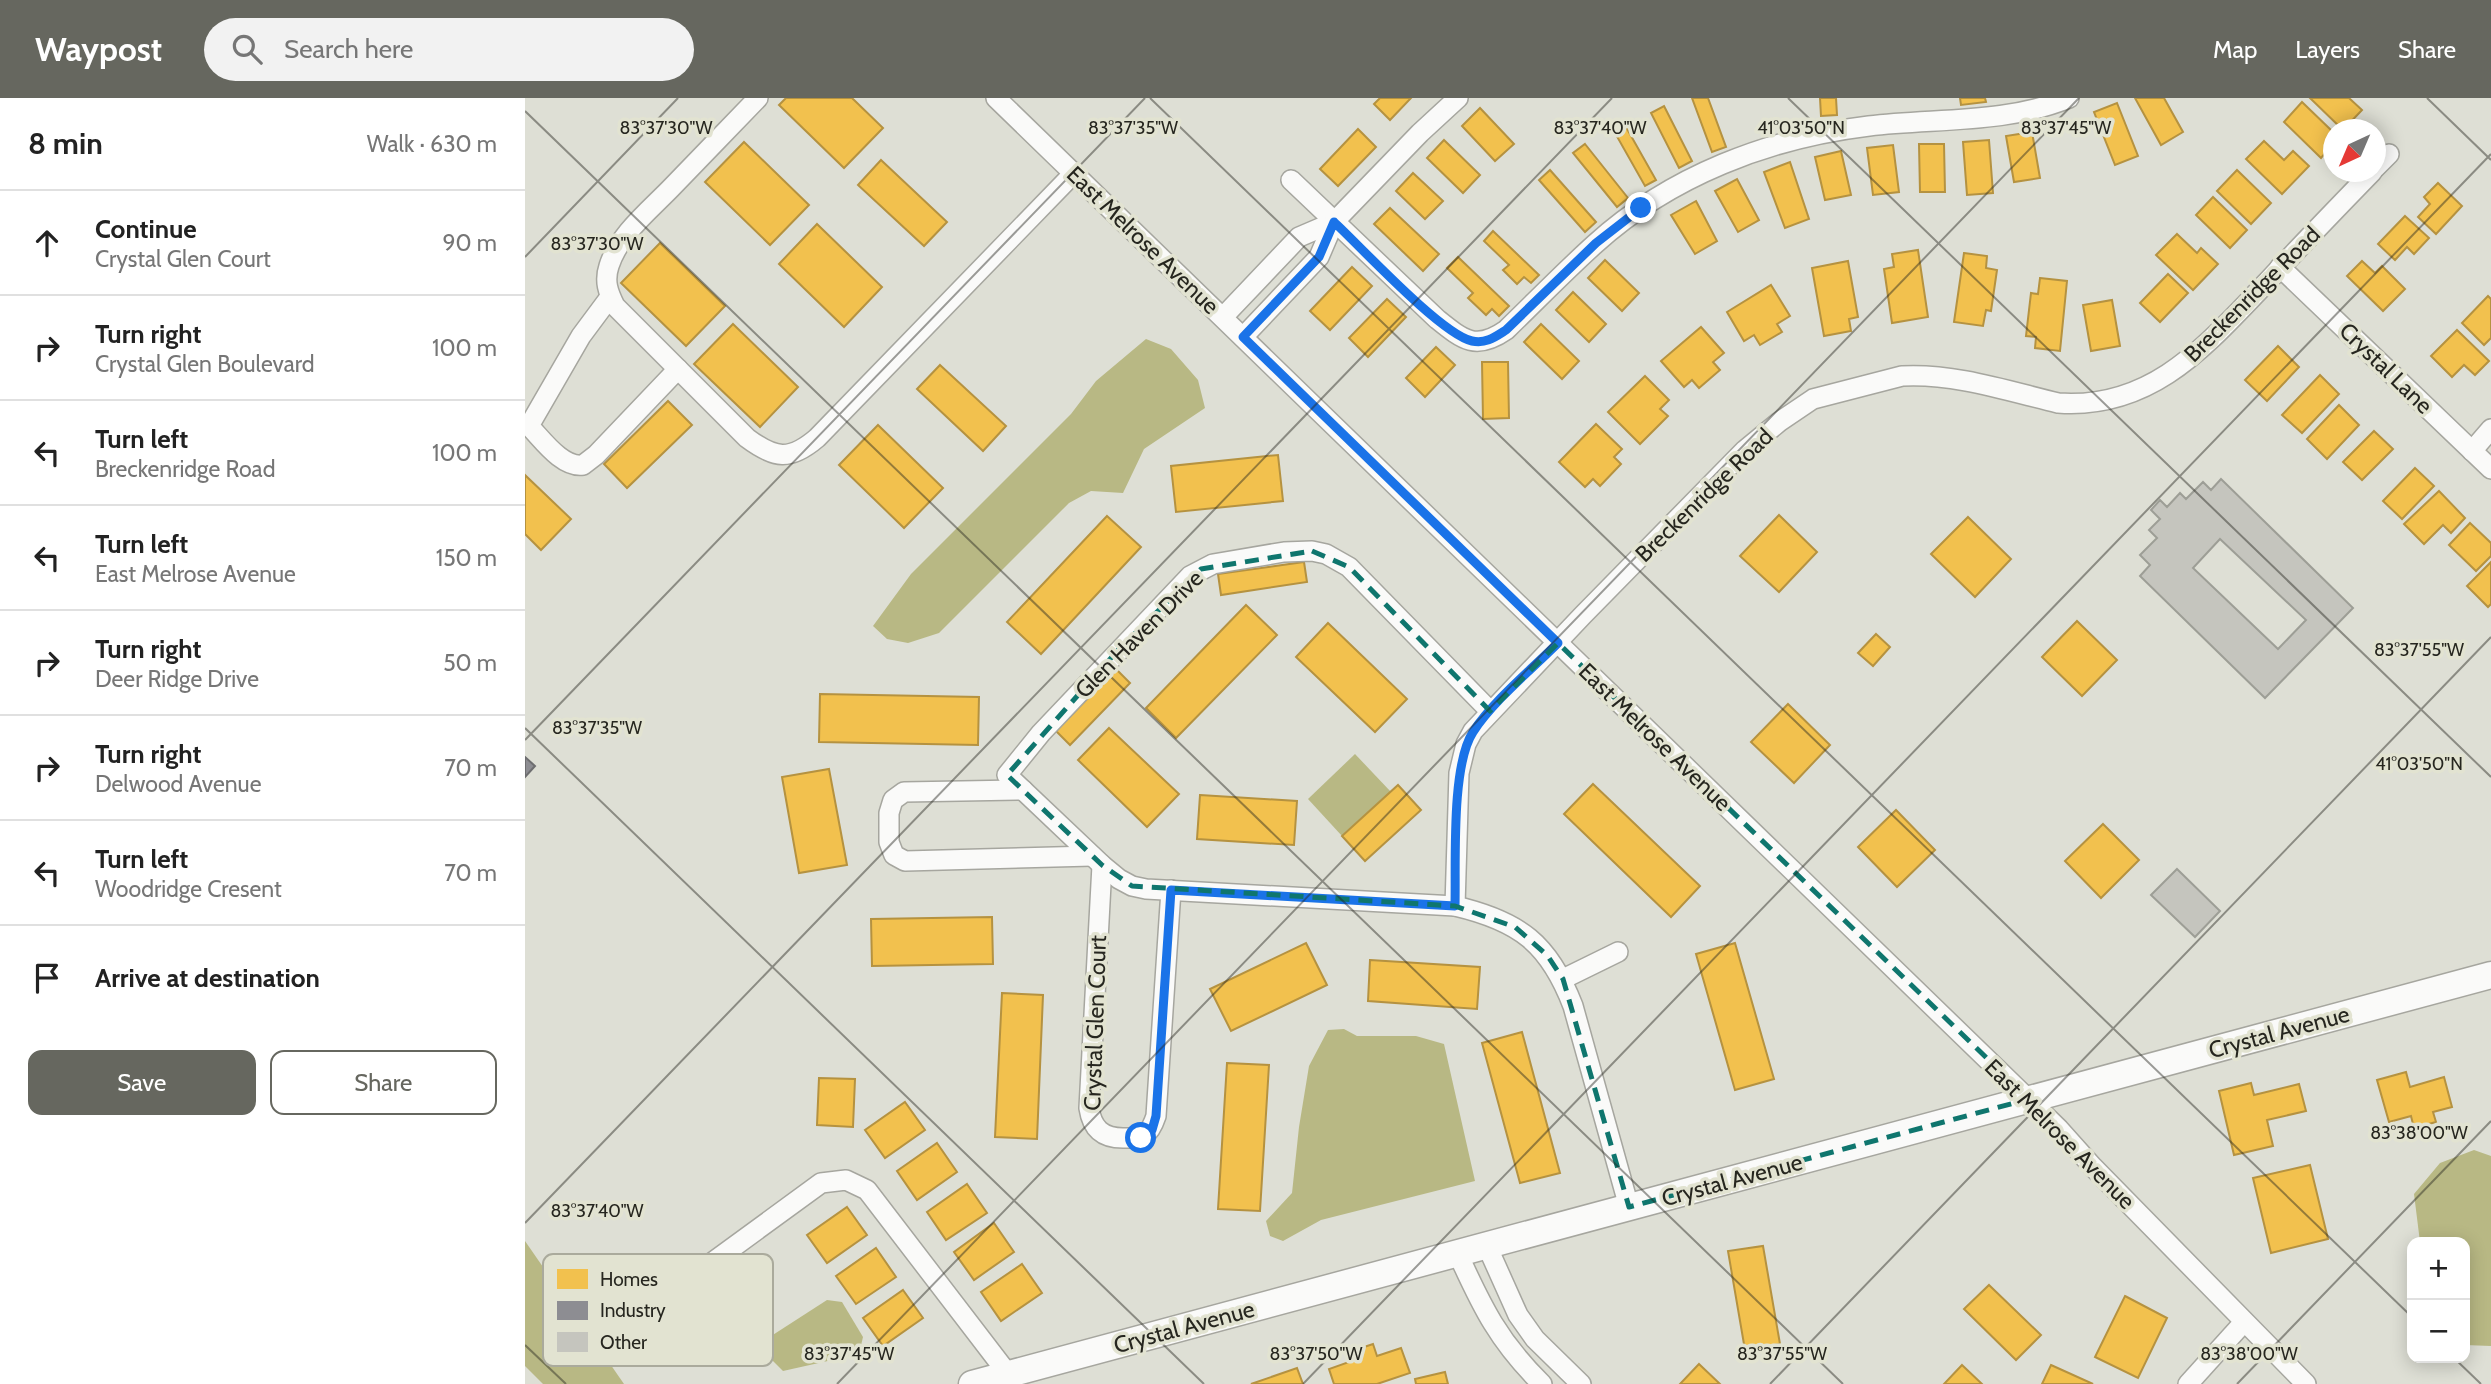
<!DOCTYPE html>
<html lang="en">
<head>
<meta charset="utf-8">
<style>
  body { margin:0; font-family:Cabin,sans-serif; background:#f2f2f2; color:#222 }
  .controls { position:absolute; right:21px; bottom:21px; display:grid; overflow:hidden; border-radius:14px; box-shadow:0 4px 18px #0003 }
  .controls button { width:63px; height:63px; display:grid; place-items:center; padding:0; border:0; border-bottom:2px solid #e0e0e0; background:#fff; color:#222; font:35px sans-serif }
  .compass { position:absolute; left:1798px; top:21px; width:63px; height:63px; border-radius:50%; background:#fff; box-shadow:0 4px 18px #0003; rotate:224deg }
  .stop { position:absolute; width:21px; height:21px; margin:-16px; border:5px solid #1a73e8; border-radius:50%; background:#fff }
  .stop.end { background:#1a73e8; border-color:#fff; box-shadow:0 2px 7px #0008 }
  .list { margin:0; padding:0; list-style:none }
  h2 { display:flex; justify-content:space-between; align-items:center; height:91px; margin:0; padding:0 28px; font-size:30px }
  h2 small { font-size:23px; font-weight:400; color:#767676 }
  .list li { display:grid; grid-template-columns:46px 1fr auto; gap:21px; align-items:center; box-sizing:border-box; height:105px; padding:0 28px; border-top:2px solid #e0e0e0 }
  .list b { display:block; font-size:26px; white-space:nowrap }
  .list p { margin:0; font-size:23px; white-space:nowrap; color:#767676 }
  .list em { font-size:23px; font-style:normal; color:#767676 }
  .actions { display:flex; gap:14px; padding:21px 28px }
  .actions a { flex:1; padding:16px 0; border:2px solid #66675f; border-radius:14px; text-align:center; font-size:24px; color:#66675f }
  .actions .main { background:#66675f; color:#fff }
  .icon { flex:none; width:38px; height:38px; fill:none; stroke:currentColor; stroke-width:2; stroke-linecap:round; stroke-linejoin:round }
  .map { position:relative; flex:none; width:1966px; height:1286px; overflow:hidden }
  header { display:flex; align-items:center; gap:42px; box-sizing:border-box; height:98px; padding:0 35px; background:#66675f; color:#fff }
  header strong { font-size:33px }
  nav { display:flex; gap:38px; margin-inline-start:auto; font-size:24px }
  .search { width:490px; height:63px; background:#f2f2f2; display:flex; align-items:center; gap:18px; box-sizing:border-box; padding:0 24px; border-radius:38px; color:#767676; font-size:26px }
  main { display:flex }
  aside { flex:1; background:#fff }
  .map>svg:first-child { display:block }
  .water { fill:#b8b884 }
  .homes { fill:#f2c14e; stroke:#b59240; stroke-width:2 }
  .industry { fill:#8d8d92; stroke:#6e6e70; stroke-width:2 }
  .building { fill:#c5c5be; stroke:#9d9e96; stroke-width:2; fill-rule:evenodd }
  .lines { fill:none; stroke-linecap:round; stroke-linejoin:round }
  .street-casing { stroke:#a6a69f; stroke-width:22 }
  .secondary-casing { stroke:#a6a69f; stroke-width:29 }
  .street { stroke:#fafaf9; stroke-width:19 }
  .secondary { stroke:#fafaf9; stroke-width:26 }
  .route { stroke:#1a73e8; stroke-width:9 }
  .marked { fill:none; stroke:#0f766e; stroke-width:5; stroke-dasharray:14 9; stroke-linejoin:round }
  .ticks { fill:none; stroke:#26261f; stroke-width:2; stroke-opacity:0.45 }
  .labels { text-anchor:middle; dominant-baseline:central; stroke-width:7; stroke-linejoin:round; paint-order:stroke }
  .street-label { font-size:23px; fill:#26261f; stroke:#e2e3d1 }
  .key { fill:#e2e3d1; stroke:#aaaa9c; stroke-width:2 }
  .key-label { font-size:19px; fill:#26261f }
  .ticks-label { font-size:18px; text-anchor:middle; fill:#26261f; stroke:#e2e3d1; stroke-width:7; stroke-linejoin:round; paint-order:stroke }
</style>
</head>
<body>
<header>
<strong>Waypost</strong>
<div class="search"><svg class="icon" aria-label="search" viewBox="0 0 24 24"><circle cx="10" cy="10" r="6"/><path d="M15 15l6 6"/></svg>Search here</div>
<nav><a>Map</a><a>Layers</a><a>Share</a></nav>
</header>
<main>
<aside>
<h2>8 min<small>Walk · 630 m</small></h2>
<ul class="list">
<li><svg class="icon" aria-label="ahead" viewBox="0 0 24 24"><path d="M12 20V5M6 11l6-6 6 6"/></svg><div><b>Continue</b><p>Crystal Glen Court</p></div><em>90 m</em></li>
<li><svg class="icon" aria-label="right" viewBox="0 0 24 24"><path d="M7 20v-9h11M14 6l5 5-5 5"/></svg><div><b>Turn right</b><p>Crystal Glen Boulevard</p></div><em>100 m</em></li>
<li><svg class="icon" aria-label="left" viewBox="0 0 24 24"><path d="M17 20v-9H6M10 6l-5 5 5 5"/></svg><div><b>Turn left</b><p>Breckenridge Road</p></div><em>100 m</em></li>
<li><svg class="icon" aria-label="left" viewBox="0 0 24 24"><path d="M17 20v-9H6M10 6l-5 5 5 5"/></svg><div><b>Turn left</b><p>East Melrose Avenue</p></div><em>150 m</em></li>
<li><svg class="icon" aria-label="right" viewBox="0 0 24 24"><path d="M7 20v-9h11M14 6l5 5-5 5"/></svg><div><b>Turn right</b><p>Deer Ridge Drive</p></div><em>50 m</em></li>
<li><svg class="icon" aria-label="right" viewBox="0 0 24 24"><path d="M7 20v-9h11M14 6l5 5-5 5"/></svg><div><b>Turn right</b><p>Delwood Avenue</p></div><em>70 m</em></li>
<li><svg class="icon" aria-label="left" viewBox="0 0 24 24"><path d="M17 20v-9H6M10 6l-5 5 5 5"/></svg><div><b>Turn left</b><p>Woodridge Cresent</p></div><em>70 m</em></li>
<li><svg class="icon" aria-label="arrive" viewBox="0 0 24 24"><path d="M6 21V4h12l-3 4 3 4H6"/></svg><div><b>Arrive at destination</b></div></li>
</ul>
<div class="actions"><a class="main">Save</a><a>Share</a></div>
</aside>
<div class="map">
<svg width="1966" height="1286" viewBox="0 0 1966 1286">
  <rect width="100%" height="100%" fill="#dedfd5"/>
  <!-- water -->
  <g class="water">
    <path d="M621,241L646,251L673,282L680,310L619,351L598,395L566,393L544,405L414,535L383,545L362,541L348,528L386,476L546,316L571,283Z"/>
    <path d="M830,656L866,694L817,738L783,701Z"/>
    <path d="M819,931L832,938H891L919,946L950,1083L796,1122L758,1143L745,1138L741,1123L767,1095L774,1029L784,968L803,932Z"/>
    <path d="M1949,1052L1966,1058V1248L1940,1247V1144H1895L1889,1096L1915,1065Z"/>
    <path d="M0,1143L99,1286H18L0,1268Z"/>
    <path d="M302,1202L317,1204L338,1239L334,1256L258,1273L238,1253L240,1242Z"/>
  </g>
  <!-- homes -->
  <g class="homes">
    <path d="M261,0H327L358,30L319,70L254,7Z"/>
    <path d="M855,0H886L865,22L849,6Z"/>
    <path d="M1167,0H1183L1201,49L1187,54Z"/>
    <path d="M1295,0H1311L1312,17L1296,18Z"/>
    <path d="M1435,0H1460L1461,4L1436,7Z"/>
    <path d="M1610,0H1639L1658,34L1636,47Z"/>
    <path d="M1785,0H1824L1837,12L1818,32Z"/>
    <path d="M1777,4L1808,34V46L1796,60L1759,24Z"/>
    <path d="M1592,5L1613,58L1590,67L1569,14Z"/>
    <path d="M1139,8L1167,63L1154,70L1126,15Z"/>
    <path d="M955,10L989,46L970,63L937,28Z"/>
    <path d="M1101,29L1131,82L1120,88L1090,35Z"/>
    <path d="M833,31L851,49L813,88L795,71Z"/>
    <path d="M1507,34L1515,80L1489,84L1481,38Z"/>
    <path d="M919,42L955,77L938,95L902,60Z"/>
    <path d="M1464,42L1468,95L1442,97L1438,44Z"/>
    <path d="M1739,43L1759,62L1768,53L1784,68L1757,96L1721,61Z"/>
    <path d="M219,44L284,107L245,147L180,84Z"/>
    <path d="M1060,46L1103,100L1092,109L1048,55Z"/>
    <path d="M1394,46H1419L1420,94H1395Z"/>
    <path d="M1368,47L1374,94L1348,97L1342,50Z"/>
    <path d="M1316,53L1326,97L1300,102L1290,59Z"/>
    <path d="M356,62L422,124L399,148L333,87Z"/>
    <path d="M1265,64L1284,121L1260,130L1239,74Z"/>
    <path d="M1025,72L1071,124L1060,134L1014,82Z"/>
    <path d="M1712,72L1746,105L1726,126L1692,93Z"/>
    <path d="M888,75L918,103L900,121L871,93Z"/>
    <path d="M1212,81L1234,122L1213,134L1190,93Z"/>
    <path d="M1913,85L1937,108L1911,136L1893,119L1905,106L1899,99Z"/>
    <path d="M1688,99L1722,132L1705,150L1671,117Z"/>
    <path d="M1171,103L1192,143L1170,156L1146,117Z"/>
    <path d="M865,110L914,156L898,173L849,126Z"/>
    <path d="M1880,118L1904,140L1889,156L1882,149L1870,162L1853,146Z"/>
    <path d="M292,126L357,189L319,229L254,166Z"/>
    <path d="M968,133L1014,177L1006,185L999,179L992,186L978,172L984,167L959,143Z"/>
    <path d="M1652,136L1672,155L1676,150L1693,166L1668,192L1631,157Z"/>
    <path d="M135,145L200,208L161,248L96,185Z"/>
    <path d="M1393,152L1403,219L1367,225L1359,171L1369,169L1367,156Z"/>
    <path d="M1439,155L1462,158L1461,170L1472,172L1466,213L1461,212L1458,228L1429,224Z"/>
    <path d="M933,159L984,208L974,218L967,211L961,217L943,200L948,195L922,170Z"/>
    <path d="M1080,162L1114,195L1097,213L1063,180Z"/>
    <path d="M1323,163L1333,219L1324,221L1326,233L1299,238L1287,170Z"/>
    <path d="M1837,163L1850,175L1857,168L1880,191L1858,213L1822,178Z"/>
    <path d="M827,169L847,188L805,232L785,213Z"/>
    <path d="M1643,176L1663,195L1635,224L1615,205Z"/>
    <path d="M1515,180L1542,183L1535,253L1510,250L1511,239L1501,238L1506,195L1513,196Z"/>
    <path d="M1246,187L1265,218L1252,226L1257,234L1235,247L1229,237L1219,243L1202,214Z"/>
    <path d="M1048,194L1081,226L1064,244L1031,212Z"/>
    <path d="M1963,198L1966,201V240L1959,247L1937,225Z"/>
    <path d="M862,201L881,219L843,259L824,240Z"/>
    <path d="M1587,202L1595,248L1566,253L1558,207Z"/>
    <path d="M208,226L273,289L235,329L169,266Z"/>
    <path d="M1016,226L1054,263L1037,281L999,244Z"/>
    <path d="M1176,229L1199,255L1188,264L1195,272L1174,290L1167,282L1159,289L1136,263Z"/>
    <path d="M1932,232L1964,263L1950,277L1939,267L1927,279L1906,258Z"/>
    <path d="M1753,248L1774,269L1742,303L1720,282Z"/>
    <path d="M911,249L930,267L900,299L881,280Z"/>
    <path d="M957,264H983L984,320L958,321Z"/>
    <path d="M415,267L481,328L458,353L392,291Z"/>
    <path d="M1795,277L1814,296L1777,335L1757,317Z"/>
    <path d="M1120,278L1144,302L1135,311L1143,318L1115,346L1083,314Z"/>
    <path d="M143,303L167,327L102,390L79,366Z"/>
    <path d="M1814,307L1834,327L1802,361L1782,341Z"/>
    <path d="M1071,326L1097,351L1089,359L1096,366L1075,388L1068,381L1060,389L1034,364Z"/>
    <path d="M353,327L418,390L379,430L314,367Z"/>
    <path d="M1849,333L1868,351L1837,382L1818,364Z"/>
    <path d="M753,357L758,403L651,414L646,368Z"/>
    <path d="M1890,370L1909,388L1877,421L1858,403Z"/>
    <path d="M0,377L46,421L16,452L0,436Z"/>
    <path d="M1914,393L1940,420L1926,435L1918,427L1899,446L1879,426Z"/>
    <path d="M1254,417L1292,454L1254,494L1215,458Z"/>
    <path d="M582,418L616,449L516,556L482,524Z"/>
    <path d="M1443,419L1486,461L1450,499L1406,456Z"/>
    <path d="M1945,425L1966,445V458L1951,473L1924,447Z"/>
    <path d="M779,464L782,484L696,497L693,476Z"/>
    <path d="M1966,464V506L1963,509L1942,488Z"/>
    <path d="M721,507L752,537L651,640L621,610Z"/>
    <path d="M1552,523L1592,562L1557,598L1517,559Z"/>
    <path d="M803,525L882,601L850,634L771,559Z"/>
    <path d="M1351,536L1365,549L1348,568L1333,555Z"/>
    <path d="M591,571L605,585L545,647L531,633Z"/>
    <path d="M295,596L454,599L453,647L294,644Z"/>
    <path d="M1263,606L1305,647L1269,685L1226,644Z"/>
    <path d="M584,630L654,696L622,729L553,662Z"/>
    <path d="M304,671L322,767L274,775L257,679Z"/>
    <path d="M1068,686L1175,788L1146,819L1039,716Z"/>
    <path d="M873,687L896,712L840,763L817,738Z"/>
    <path d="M675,697L772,703L769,747L672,741Z"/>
    <path d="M1371,712L1410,752L1372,789L1333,749Z"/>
    <path d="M1578,726L1614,762L1576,800L1540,763Z"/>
    <path d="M467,819L468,866L347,868L346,821Z"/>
    <path d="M781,845L802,887L706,933L685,891Z"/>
    <path d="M1210,845L1249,981L1210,992L1171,856Z"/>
    <path d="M845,862L955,869L952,911L843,903Z"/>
    <path d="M477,895L518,897L512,1041L470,1039Z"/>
    <path d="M997,934L1035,1075L995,1085L957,945Z"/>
    <path d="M702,965L744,967L735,1113L693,1111Z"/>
    <path d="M1881,974L1885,989L1919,979L1927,1009L1908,1014L1911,1024L1889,1030L1886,1018L1864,1024L1852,982Z"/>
    <path d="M294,980L330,981L328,1029L292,1027Z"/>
    <path d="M1726,985L1729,997L1774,986L1781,1013L1742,1022L1748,1048L1709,1057L1694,993Z"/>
    <path d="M380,1004L400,1032L360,1060L340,1032Z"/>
    <path d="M412,1045L432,1074L392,1102L372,1073Z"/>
    <path d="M1785,1067L1803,1141L1746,1155L1728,1080Z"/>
    <path d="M442,1086L462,1115L421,1142L402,1114Z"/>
    <path d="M322,1109L342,1137L302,1165L282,1137Z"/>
    <path d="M469,1125L489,1154L449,1182L429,1154Z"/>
    <path d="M1238,1148L1255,1246L1220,1252L1203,1153Z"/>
    <path d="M351,1150L371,1179L331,1206L311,1178Z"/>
    <path d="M497,1166L517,1195L476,1223L456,1194Z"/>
    <path d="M1464,1187L1516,1237L1491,1262L1439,1211Z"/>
    <path d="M378,1192L398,1220L358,1248L338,1220Z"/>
    <path d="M1600,1198L1642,1220L1613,1280L1570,1259Z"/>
    <path d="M848,1246L852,1258L876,1250L885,1275L852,1286H809L804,1271L827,1263L824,1254Z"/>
    <path d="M1174,1266L1195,1286H1155Z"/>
    <path d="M1437,1267L1457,1286H1419Z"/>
    <path d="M1526,1267L1568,1286H1517Z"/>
    <path d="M772,1270L778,1286H726Z"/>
    <path d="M920,1274L923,1286H891L890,1281Z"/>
  </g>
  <!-- industry -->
  <path class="industry" d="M0,659L10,668L0,679Z"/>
  <!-- building -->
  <g class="building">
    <path d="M1696,381L1828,510L1740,600L1615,478L1625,467L1615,457L1632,440L1624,432L1635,421L1626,412L1635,402L1642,409L1655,395L1661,401L1678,384L1686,392ZM1695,441L1781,522L1753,551L1668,470Z"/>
    <path d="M1652,771L1695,813L1670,839L1626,797Z"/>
  </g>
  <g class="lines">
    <defs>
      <g id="street">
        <path d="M233,0C204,30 176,59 147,89C125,112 94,136 84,168C79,183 83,194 90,208L222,340C250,361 265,363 292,340L549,75"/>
        <path d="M471,0L1534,1031L1568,1069L1781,1286"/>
        <path d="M1850,70L1864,56"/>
        <path d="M766,82L912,221C938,242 951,253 981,232C1011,203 1039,174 1070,146C1145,78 1244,40 1344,28C1412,20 1480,26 1544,0"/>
        <path d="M1755,169L1966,371"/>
        <path d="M85,199L56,238L4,328C17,341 37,370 58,367L71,357L153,271"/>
        <path d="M698,219L774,139L809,124"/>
        <path d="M718,239L794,159L809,124L895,35L933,0"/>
        <path d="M1947,353L1966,331"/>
        <path d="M965,613L824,469L801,456L787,453L759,454L688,466L665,478L516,635L482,677L577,767L594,781L607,788L621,791L930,808C994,823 1024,845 1048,908L1104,1109"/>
        <path d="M498,692L379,694L368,702L364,715V744L369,757L380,763L567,758"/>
        <path d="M577,767L564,1010C567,1030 577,1040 598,1040C618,1040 624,1039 631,1018L646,792"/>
        <path d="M930,808L934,675L941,646L948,633L1058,517L1220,352L1254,324L1288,301L1377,278C1429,275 1483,293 1533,305C1629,312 1683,245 1743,183C1777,146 1812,110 1847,74"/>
        <path d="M1038,881L1093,854"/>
        <path d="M962,1148L993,1217L1010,1241L1056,1286"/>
        <path d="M933,1156C957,1209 974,1244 1017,1286"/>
        <path d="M103,1226L296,1085L321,1082L342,1092L483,1276"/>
        <path d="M1663,1286L1719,1224"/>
      </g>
      <path id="secondary" d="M447,1286L1966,877"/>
    </defs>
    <!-- street casing -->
    <use href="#street" class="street-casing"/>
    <!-- secondary casing -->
    <use href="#secondary" class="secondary-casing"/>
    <!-- street -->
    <use href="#street" class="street"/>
    <!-- secondary -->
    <use href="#secondary" class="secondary"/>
  </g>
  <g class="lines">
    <!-- route -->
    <path class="route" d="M616,1040L627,1032L631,1018L646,792L930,808C931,765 926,668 948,634C968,603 1007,571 1033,545L718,239L794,159L809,124C836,149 916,236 947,243C961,246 970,239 981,232L1071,145L1116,110"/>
  </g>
  <!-- marked area -->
  <path class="marked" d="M787,453L824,469L965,613L1033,545L1504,1001L1104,1109L1038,881L1022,857L990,829L930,808L607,788L577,767L482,677L594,551L676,471Z"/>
  <!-- ticks -->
  <path class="ticks" d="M625,0L1887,1219M1263,0L1966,679M1902,0L1966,62M0,13L1318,1286M0,159L153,0M0,630L679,1286M0,642L620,0M0,1125L1087,0M0,1247L41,1286M1929,1260L1956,1286M312,1286L1554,0M778,1286L1966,56M1245,1286L1966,539M1712,1286L1966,1023"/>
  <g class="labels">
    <!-- street labels -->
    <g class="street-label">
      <text transform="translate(618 142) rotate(44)">East Melrose Avenue</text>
      <text transform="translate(1727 196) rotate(-45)">Breckenridge Road</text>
      <text transform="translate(1861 270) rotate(44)">Crystal Lane</text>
      <text transform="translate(1179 397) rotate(-44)">Breckenridge Road</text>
      <text transform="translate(614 536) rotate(-45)">Glen Haven Drive</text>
      <text transform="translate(1130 639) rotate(44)">East Melrose Avenue</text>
      <text transform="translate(570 925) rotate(-88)">Crystal Glen Court</text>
      <text transform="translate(1754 934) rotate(-15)">Crystal Avenue</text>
      <text transform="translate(1535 1036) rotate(45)">East Melrose Avenue</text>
      <text transform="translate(1207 1082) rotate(-15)">Crystal Avenue</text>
      <text transform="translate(659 1229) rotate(-15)">Crystal Avenue</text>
    </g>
  </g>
  <!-- legend -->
  <rect x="18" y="1156" width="230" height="112" rx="10" class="key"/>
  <rect x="32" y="1171" width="31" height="20" fill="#f2c14e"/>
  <rect x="32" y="1203" width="31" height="19" fill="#8d8d92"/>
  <rect x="32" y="1234" width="31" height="20" fill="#c5c5be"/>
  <g class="key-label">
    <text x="75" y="1188">Homes</text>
    <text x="75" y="1219">Industry</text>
    <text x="75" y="1251">Other</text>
  </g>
  <g class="ticks-label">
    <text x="1276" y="36">41°03'50"N</text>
    <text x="141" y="36">83°37'30"W</text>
    <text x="608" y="36">83°37'35"W</text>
    <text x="1075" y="36">83°37'40"W</text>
    <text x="1541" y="36">83°37'45"W</text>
    <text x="72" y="152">83°37'30"W</text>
    <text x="1894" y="558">83°37'55"W</text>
    <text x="72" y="636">83°37'35"W</text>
    <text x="1894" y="672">41°03'50"N</text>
    <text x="1894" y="1041">83°38'00"W</text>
    <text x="72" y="1119">83°37'40"W</text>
    <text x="324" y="1262">83°37'45"W</text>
    <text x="791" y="1262">83°37'50"W</text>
    <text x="1257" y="1262">83°37'55"W</text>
    <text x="1724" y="1262">83°38'00"W</text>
  </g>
</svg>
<div class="controls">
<button>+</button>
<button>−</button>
</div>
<svg class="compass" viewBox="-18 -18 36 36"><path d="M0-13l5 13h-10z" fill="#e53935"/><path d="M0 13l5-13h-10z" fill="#767676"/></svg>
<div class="stop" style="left:616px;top:1040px"></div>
<div class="stop end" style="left:1116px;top:110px"></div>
</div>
</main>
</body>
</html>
